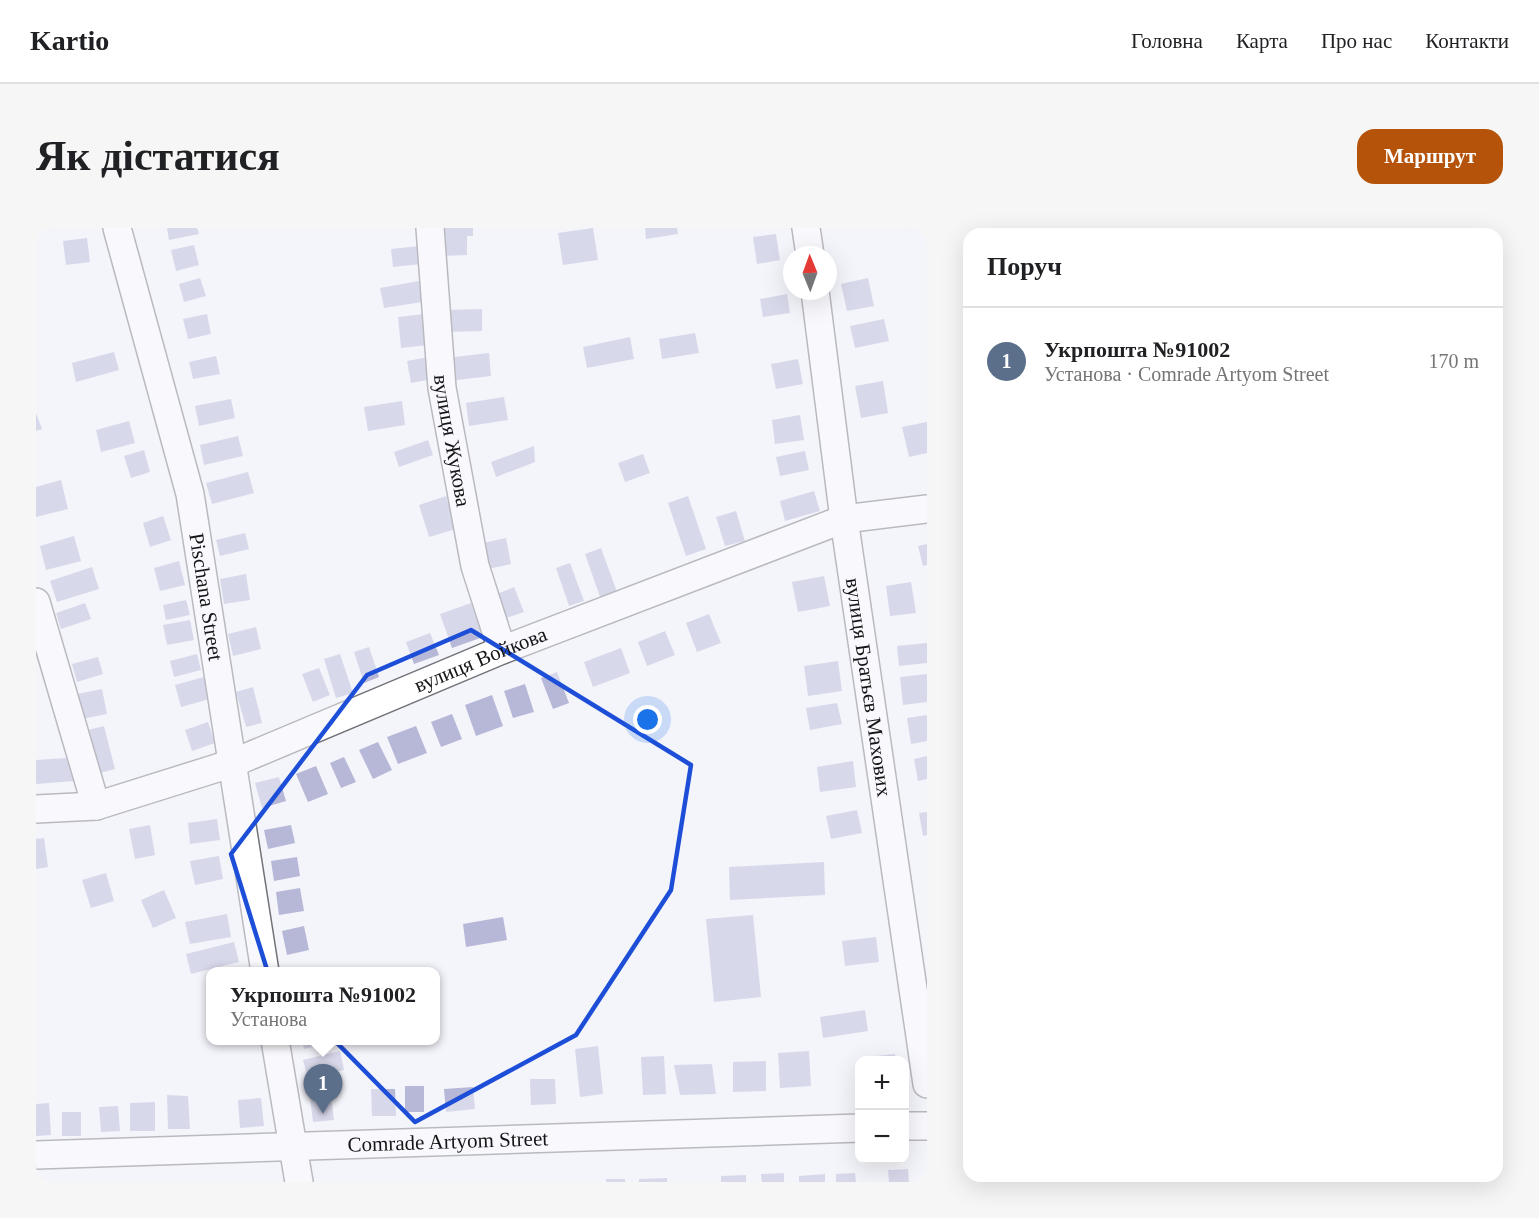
<!DOCTYPE html>
<html lang="uk">
<head>
<meta charset="utf-8">
<style>
  body { margin:0; font-family:Georgia,serif; background:#f6f6f6; color:#202124 }
  .controls { position:absolute; right:18px; bottom:18px; display:grid; overflow:hidden; border-radius:12px; box-shadow:0 6px 24px #0002 }
  .controls button { width:54px; height:54px; display:grid; place-items:center; padding:0; border:0; border-bottom:2px solid #e0e0e0; background:#fff; color:#202124; font:30px sans-serif }
  .compass { position:absolute; left:747px; top:18px; width:54px; height:54px; border-radius:50%; background:#fff; box-shadow:0 6px 24px #0002; rotate:359deg }
  .you { position:absolute; left:612px; top:492px; width:21px; height:21px; margin:-15px; border:4px solid #fff; border-radius:50%; background:#1a73e8; box-shadow:0 0 0 9px #1a73e833 }
  .badge { display:grid; place-items:center; width:39px; height:39px; border-radius:50%; background:#b45309; color:#fff; font-size:20px; font-weight:700 }
  .pin { position:absolute; translate:-50% -50px; filter:drop-shadow(0 2px 3px #0008) }
  .pin::after { content:''; position:absolute; top:32px; width:21px; height:18px; background:inherit; clip-path:polygon(0 0,100% 0,50% 100%) }
  .popup { position:absolute; left:170px; top:739px; width:234px; height:78px; box-sizing:border-box; display:grid; place-content:center; border-radius:12px; background:#fff; filter:drop-shadow(0 2px 4px #0005); font-size:20px; white-space:nowrap; color:#757577 }
  .popup b { font-size:22px; color:#202124 }
  .popup::after { content:''; position:absolute; left:50%; top:100%; margin-left:-12px; border:12px solid transparent; border-top-color:#fff }
  .list { margin:0; padding:0; list-style:none }
  h2 { display:flex; justify-content:space-between; align-items:center; height:78px; margin:0; padding:0 24px; font-size:26px }
  h2 small { font-size:20px; font-weight:400; color:#757577 }
  .list li { display:grid; grid-template-columns:39px 1fr auto; gap:18px; align-items:center; box-sizing:border-box; height:108px; padding:0 24px; border-top:2px solid #e0e0e0 }
  .list b { display:block; font-size:22px; white-space:nowrap }
  .list p { margin:0; font-size:20px; white-space:nowrap; color:#757577 }
  .list em { font-size:20px; font-style:normal; color:#757577 }
  .map { position:relative; flex:none; width:891px; height:954px; overflow:hidden; border-radius:18px }
  header { display:flex; align-items:center; gap:36px; box-sizing:border-box; height:84px; padding:0 30px; background:#fff; border-bottom:2px solid #e0e0e0 }
  header strong { font-size:28px }
  nav { display:flex; gap:33px; margin-inline-start:auto; font-size:21px }
  .intro { display:flex; align-items:center; justify-content:space-between; box-sizing:border-box; height:144px; padding:0 36px }
  h1 { margin:0; font-size:42px }
  .button { padding:15px 27px; border-radius:18px; background:#b45309; color:#fff; font-size:21px; font-weight:700 }
  main { display:flex; gap:36px; padding:0 36px }
  aside { flex:1; background:#fff; border-radius:18px; box-shadow:0 6px 24px #0002 }
  .map>svg:first-child { display:block }
  .building { fill:#b7b7d7 }
  .lines { fill:none; stroke-linecap:round; stroke-linejoin:round }
  .minor-casing { stroke:#727379; stroke-width:30 }
  .minor { stroke:#fff; stroke-width:27 }
  .marked { fill:none; stroke:#1d4ed8; stroke-width:4.5; stroke-linejoin:round }
  .labels { text-anchor:middle; dominant-baseline:central; stroke-width:4.5; stroke-linejoin:round; paint-order:stroke }
  .street-label { font-size:21px; fill:#151518; stroke:#fff }
</style>
</head>
<body>
<header>
<strong>Kartio</strong>
<nav><a>Головна</a><a>Карта</a><a>Про нас</a><a>Контакти</a></nav>
</header>
<div class="intro"><h1>Як дістатися</h1><a class="button">Маршрут</a></div>
<main>
<div class="map">
<svg width="891" height="954" viewBox="0 0 891 954">
  <rect width="100%" height="100%" fill="#f4f4fb"/>
  <!-- building -->
  <g class="building">
    <path d="M131,0H161L163,6L133,12Z"/>
    <path d="M405,0H437V8H431V27L406,28Z"/>
    <path d="M557,0L562,32L527,37L522,5Z"/>
    <path d="M609,0H641L642,6L610,11Z"/>
    <path d="M740,6L744,32L721,36L717,9Z"/>
    <path d="M51,10L54,34L30,37L27,13Z"/>
    <path d="M158,17L163,37L140,43L135,22Z"/>
    <path d="M383,18L385,36L357,39L355,21Z"/>
    <path d="M164,50L170,68L148,74L143,56Z"/>
    <path d="M832,50L838,78L811,83L805,56Z"/>
    <path d="M383,53L386,74L348,80L344,60Z"/>
    <path d="M751,66L754,85L727,89L724,71Z"/>
    <path d="M446,81V103L410,104V82Z"/>
    <path d="M171,86L175,106L152,111L147,91Z"/>
    <path d="M388,86L392,117L365,120L362,89Z"/>
    <path d="M848,91L853,113L819,120L814,98Z"/>
    <path d="M659,105L663,125L626,131L623,111Z"/>
    <path d="M594,109L598,131L551,140L547,119Z"/>
    <path d="M78,124L83,142L40,154L36,135Z"/>
    <path d="M453,125L455,148L413,153L410,130Z"/>
    <path d="M180,128L184,146L157,151L153,134Z"/>
    <path d="M393,129L397,151L375,155L371,133Z"/>
    <path d="M762,131L767,156L740,161L735,136Z"/>
    <path d="M847,153L852,185L825,190L819,158Z"/>
    <path d="M468,169L472,192L433,198L430,175Z"/>
    <path d="M195,171L199,190L163,198L159,178Z"/>
    <path d="M366,173L369,197L332,203L328,179Z"/>
    <path d="M0,185L6,201L0,203Z"/>
    <path d="M764,187L768,212L739,216L736,192Z"/>
    <path d="M93,193L99,215L65,224L60,202Z"/>
    <path d="M891,194V225L873,229L866,199Z"/>
    <path d="M202,208L207,228L168,237L164,217Z"/>
    <path d="M392,212L397,227L363,239L358,224Z"/>
    <path d="M498,218L499,234L460,249L455,234Z"/>
    <path d="M108,222L114,244L95,250L88,228Z"/>
    <path d="M769,223L773,242L744,248L740,229Z"/>
    <path d="M607,226L614,245L589,254L582,235Z"/>
    <path d="M212,244L218,265L176,276L170,255Z"/>
    <path d="M25,252L32,281L0,289V259Z"/>
    <path d="M778,263L784,283L749,293L744,273Z"/>
    <path d="M410,268L420,301L393,309L383,277Z"/>
    <path d="M652,268L670,321L650,328L632,275Z"/>
    <path d="M700,283L709,313L689,318L680,289Z"/>
    <path d="M127,288L135,312L114,319L107,295Z"/>
    <path d="M209,305L213,321L184,328L180,312Z"/>
    <path d="M38,308L45,333L10,342L4,318Z"/>
    <path d="M470,310L475,336L452,341L447,315Z"/>
    <path d="M891,316V337L887,338L882,318Z"/>
    <path d="M565,320L581,364L564,369L549,326Z"/>
    <path d="M143,333L149,357L124,363L118,340Z"/>
    <path d="M534,335L548,373L533,378L520,340Z"/>
    <path d="M56,339L63,361L21,374L14,353Z"/>
    <path d="M210,346L214,372L188,376L184,351Z"/>
    <path d="M788,348L794,378L762,384L756,354Z"/>
    <path d="M875,354L880,385L854,388L850,358Z"/>
    <path d="M478,359L488,384L465,392L456,368Z"/>
    <path d="M150,372L154,387L130,392L127,377Z"/>
    <path d="M49,375L55,391L25,401L20,385Z"/>
    <path d="M435,375L447,409L416,420L404,386Z"/>
    <path d="M673,386L685,415L661,424L650,395Z"/>
    <path d="M154,392L158,412L131,417L127,397Z"/>
    <path d="M220,399L225,421L197,428L192,406Z"/>
    <path d="M629,403L639,427L611,438L602,414Z"/>
    <path d="M394,405L403,427L378,436L370,414Z"/>
    <path d="M891,415V435L863,438L861,418Z"/>
    <path d="M333,419L343,449L328,455L318,424Z"/>
    <path d="M585,420L594,445L557,459L548,434Z"/>
    <path d="M161,426L165,442L138,449L134,433Z"/>
    <path d="M304,426L317,465L300,470L288,431Z"/>
    <path d="M62,429L67,446L41,454L36,436Z"/>
    <path d="M802,433L806,463L772,468L768,438Z"/>
    <path d="M283,440L294,467L277,474L266,446Z"/>
    <path d="M521,444L533,475L517,481L505,450Z"/>
    <path d="M891,446V474L867,477L864,449Z"/>
    <path d="M168,449L174,471L145,479L139,457Z"/>
    <path d="M489,456L498,484L477,490L468,463Z"/>
    <path d="M217,459L226,495L210,499L200,464Z"/>
    <path d="M66,461L71,486L46,491L41,466Z"/>
    <path d="M456,467L467,498L440,508L429,477Z"/>
    <path d="M801,475L806,496L774,502L770,480Z"/>
    <path d="M416,486L426,511L405,519L395,494Z"/>
    <path d="M891,487V513L875,516L871,490Z"/>
    <path d="M172,494L179,515L156,523L149,502Z"/>
    <path d="M68,498L79,541L60,546L48,503Z"/>
    <path d="M380,498L391,525L362,536L351,509Z"/>
    <path d="M342,514L356,542L337,551L323,522Z"/>
    <path d="M891,528V551L882,553L878,531Z"/>
    <path d="M308,529L320,554L305,560L294,535Z"/>
    <path d="M30,530L39,553L0,556V532Z"/>
    <path d="M817,533L820,559L784,564L781,539Z"/>
    <path d="M280,538L292,566L272,574L260,546Z"/>
    <path d="M243,549L250,573L226,580L219,555Z"/>
    <path d="M821,582L826,605L795,611L790,588Z"/>
    <path d="M891,584V607L887,608L883,585Z"/>
    <path d="M181,591L184,612L154,616L152,595Z"/>
    <path d="M114,597L119,627L99,631L93,601Z"/>
    <path d="M255,597L259,615L232,621L228,602Z"/>
    <path d="M8,610L12,639L0,641V611Z"/>
    <path d="M183,628L187,651L159,657L154,633Z"/>
    <path d="M261,629L264,648L238,653L235,633Z"/>
    <path d="M788,634L789,667L694,672L693,639Z"/>
    <path d="M70,645L78,673L55,680L46,652Z"/>
    <path d="M264,660L268,683L243,687L240,664Z"/>
    <path d="M128,662L140,690L117,700L105,672Z"/>
    <path d="M191,686L195,709L154,716L149,694Z"/>
    <path d="M717,687L725,769L678,774L670,691Z"/>
    <path d="M467,689L471,712L430,719L427,696Z"/>
    <path d="M268,698L273,722L251,727L246,703Z"/>
    <path d="M840,709L843,734L809,738L806,713Z"/>
    <path d="M198,714L203,734L155,746L150,726Z"/>
    <path d="M829,782L832,803L787,810L784,789Z"/>
    <path d="M266,812H300V813L268,821Z"/>
    <path d="M562,818L567,866L544,869L539,821Z"/>
    <path d="M304,823L308,842L272,850L267,832Z"/>
    <path d="M773,823L775,858L744,860L742,825Z"/>
    <path d="M859,826L860,832H831V829Z"/>
    <path d="M628,828L630,866L607,867L605,829Z"/>
    <path d="M730,833V863L697,864V834Z"/>
    <path d="M676,836L680,866L644,867L638,837Z"/>
    <path d="M494,851H519L520,876L495,877Z"/>
    <rect x="369" y="858" width="19" height="26"/>
    <path d="M294,859L298,892L277,894L273,861Z"/>
    <path d="M437,859L439,881L410,884L408,861Z"/>
    <path d="M335,861H359L360,888H336Z"/>
    <path d="M131,867L152,868L154,901H132Z"/>
    <path d="M225,870L228,898L204,900L202,872Z"/>
    <path d="M119,874V903H94V875Z"/>
    <path d="M13,875L15,907L0,908V876Z"/>
    <path d="M82,878L84,903L65,904L63,879Z"/>
    <rect x="26" y="884" width="19" height="24"/>
    <path d="M872,941L873,954H853L852,942Z"/>
    <path d="M748,945V954H726L725,946Z"/>
    <path d="M819,945L820,954H800V946Z"/>
    <path d="M789,946V954H763V948Z"/>
    <path d="M710,947V954H685V948Z"/>
    <path d="M631,950V954H603V951Z"/>
    <rect x="570" y="951" width="19" height="3"/>
  </g>
  <g class="lines">
    <defs>
      <g id="minor">
        <path id="s1" d="M81,0L154,266L229,744"/>
        <path id="s2" d="M394,0L406,160L439,338L466,422"/>
        <path d="M770,0L774,27"/>
        <path id="s3" d="M779,63L808,291L891,856"/>
        <path d="M0,374L60,578"/>
        <path id="s4" d="M0,581L60,578L197,535L466,422L808,291L891,281"/>
        <path d="M239,812L263,954"/>
        <path d="M868,898H891"/>
        <path id="s5" d="M0,927L824,900"/>
      </g>
    </defs>
    <!-- minor casing -->
    <use href="#minor" class="minor-casing"/>
    <!-- minor -->
    <use href="#minor" class="minor"/>
  </g>
  <!-- marked area -->
  <path d="M0 0H891V954H0ZM435,402L655,537L635,662L540,807L379,894L232,745L195,626L331,447Z" fill="#f4f4fb" fill-opacity=".55" fill-rule="evenodd"/>
  <path class="marked" d="M435,402L655,537L635,662L540,807L379,894L232,745L195,626L331,447Z"/>
  <g class="labels">
    <!-- street labels -->
    <g class="street-label">
      <text stroke="none"><textPath href="#s2" startOffset="214">вулиця Жукова</textPath></text>
      <text stroke="none"><textPath href="#s1" startOffset="380">Pischana Street</textPath></text>
      <text stroke="none"><textPath href="#s4" startOffset="472">вулиця Войкова</textPath></text>
      <text stroke="none"><textPath href="#s3" startOffset="400">вулиця Братьєв Махових</textPath></text>
      <text stroke="none"><textPath href="#s5" startOffset="412">Comrade Artyom Street</textPath></text>
    </g>
  </g>
</svg>
<div class="controls">
<button>+</button>
<button>−</button>
</div>
<svg class="compass" viewBox="-18 -18 36 36"><path d="M0-13l5 13h-10z" fill="#e53935"/><path d="M0 13l5-13h-10z" fill="#757577"/></svg>
<div class="you"></div>
<div class="pin badge" style="left:287px;top:886px;background:#5c6f8a">1</div>
<div class="popup"><b>Укрпошта №91002</b>Установа</div>
</div>
<aside>
<h2>Поруч<small></small></h2>
<ul class="list">
<li><span class="badge" style="background:#5c6f8a">1</span><div><b>Укрпошта №91002</b><p>Установа · Comrade Artyom Street</p></div><em>170 m</em></li>
</ul>
</aside>
</main>
</body>
</html>
